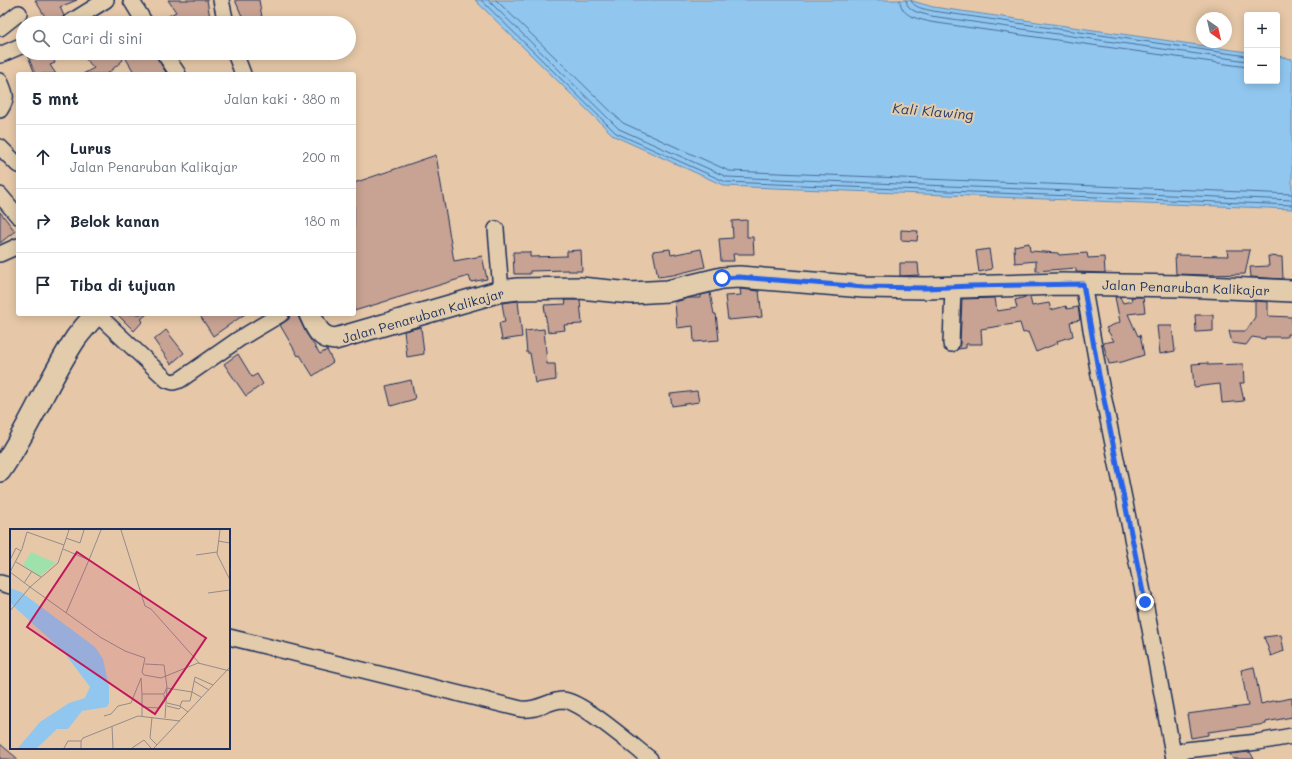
<!DOCTYPE html>
<html lang="id">
<head>
<meta charset="utf-8">
<style>
  body { margin:0; font-family:Mali,sans-serif; background:#f2f2f3; color:#1f2937 }
  .controls { position:absolute; right:12px; top:12px; display:grid; overflow:hidden; border-radius:4px; box-shadow:0 2px 10px #0003 }
  .controls button { width:36px; height:36px; display:grid; place-items:center; padding:0; border:0; border-bottom:1px solid #e0e1e3; background:#fff; color:#1f2937; font:20px sans-serif }
  .compass { position:absolute; left:1196px; top:12px; width:36px; height:36px; border-radius:50%; background:#fff; box-shadow:0 2px 10px #0003; rotate:146deg }
  .stop { position:absolute; width:12px; height:12px; margin:-9px; border:3px solid #2563eb; border-radius:50%; background:#fff }
  .stop.end { background:#2563eb; border-color:#fff; box-shadow:0 1px 4px #0008 }
  .list { margin:0; padding:0; list-style:none }
  h2 { display:flex; justify-content:space-between; align-items:center; height:52px; margin:0; padding:0 16px; font-size:17px }
  h2 small { font-size:13px; font-weight:400; color:#747a83 }
  .list li { display:grid; grid-template-columns:26px 1fr auto; gap:12px; align-items:center; box-sizing:border-box; height:64px; padding:0 16px; border-top:1px solid #e0e1e3 }
  .list b { display:block; font-size:15px; white-space:nowrap }
  .list p { margin:0; font-size:13px; white-space:nowrap; color:#747a83 }
  .list em { font-size:13px; font-style:normal; color:#747a83 }
  .icon { flex:none; width:22px; height:22px; fill:none; stroke:currentColor; stroke-width:2; stroke-linecap:round; stroke-linejoin:round }
  .map { position:relative; flex:none; width:1292px; height:759px; overflow:hidden }
  .search { position:absolute; background:#fff; box-shadow:0 2px 10px #0003; left:16px; top:16px; width:340px; height:44px; display:flex; align-items:center; gap:10px; box-sizing:border-box; padding:0 14px; border-radius:22px; color:#747a83; font-size:15px }
  .panel { position:absolute; background:#fff; box-shadow:0 2px 10px #0003; left:16px; top:72px; width:340px; height:244px; border-radius:4px }
  .map>svg:first-child { display:block }
  .water { fill:#91c7ef; stroke:#628ab5 }
  .lines { fill:none; stroke-linecap:round; stroke-linejoin:round }
  .shore { stroke:#4a6c98; stroke-width:1 }
  .building { fill:#c8a393; stroke:#1b2f5e }
  .street-casing { stroke:#1b2f5e; stroke-width:18 }
  .secondary-casing { stroke:#1b2f5e; stroke-width:24 }
  .street { stroke:#e2ccac; stroke-width:15 }
  .secondary { stroke:#e2ccac; stroke-width:21 }
  .route { stroke:#2563eb; stroke-width:5 }
  .labels { text-anchor:middle; dominant-baseline:central; stroke-width:4; stroke-linejoin:round; paint-order:stroke }
  .street-label { font-size:13px; fill:#1b2f5e; stroke:#e2ccac }
  .water-label { font-size:14px; font-style:italic; fill:#273e6c; stroke:#e2ccac }
  .inset-road { fill:none; stroke:#958b8a; stroke-width:1 }
  .view { fill:#c2185b; fill-opacity:0.15; stroke:#c2185b; stroke-width:2 }
  .inset-edge { fill:none; stroke:#1b2f5e; stroke-width:2 }
</style>
</head>
<body>
<div class="map">
<svg width="1292" height="759" viewBox="0 0 1292 759">
  <rect width="100%" height="100%" fill="#e6c8a8"/>
  <filter id="ink" filterUnits="userSpaceOnUse"><feTurbulence type="fractalNoise" baseFrequency=".025" numOctaves="2"/><feDisplacementMap in="SourceGraphic" scale="8" xChannelSelector="R" yChannelSelector="G"/><feConvolveMatrix kernelMatrix="1 2 1 2 8 2 1 2 1" color-interpolation-filters="sRGB"/></filter>
  <g filter="url(#ink)">
    <!-- water -->
    <path class="water" d="M475,0H909L933,7L1247,52V81H1277V56L1292,59V209L725,186L614,136Z"/>
    <g class="lines">
      <!-- shore -->
      <g class="shore">
        <path d="M481,0L616,133L726,182L1292,205"/>
        <path d="M488,0L619,129L727,177L1292,200"/>
        <path d="M496,0L623,123L729,171L1292,194"/>
        <path d="M900,0C901,17 917,18 930,22L1247,67"/>
        <path d="M906,0C907,12 921,13 931,16L1247,61"/>
        <path d="M911,0C913,8 925,9 933,11L1247,56"/>
      </g>
    </g>
    <!-- building -->
    <g class="building">
      <path d="M35,0H77L60,7L64,16L61,19L60,23H49Z"/>
      <path d="M168,0H207L210,18L199,23H155L176,12Z"/>
      <path d="M235,0H259L263,23H245Z"/>
      <path d="M36,53H51L55,63L50,65L56,74H35L28,56Z"/>
      <path d="M80,53H118L123,60L107,74H83L94,68Z"/>
      <path d="M131,53H155L157,58L167,74H135L125,57Z"/>
      <path d="M436,155L454,261L482,256L487,279L471,282L469,276L354,311V183Z"/>
      <path d="M0,212L15,231L0,243Z"/>
      <path d="M747,220V237H753L754,254H733L734,261H721L719,239L733,238L732,221Z"/>
      <path d="M901,230L918,231L917,241L901,240Z"/>
      <path d="M1029,243L1030,251L1058,253L1059,255L1087,253L1088,258L1104,257L1105,273L1076,272V268L1036,271V261L1015,263L1014,246Z"/>
      <path d="M670,249L671,255L701,249L705,267L673,275L658,277L653,251Z"/>
      <path d="M989,249L992,269L979,272L976,251Z"/>
      <path d="M581,250L582,271H568V270L530,271V274H514L513,252H530V257L567,256V251Z"/>
      <path d="M1227,250H1250L1245,274L1207,275L1176,274L1175,255L1228,256Z"/>
      <path d="M1268,256L1282,257L1283,279L1251,277L1250,267L1269,266Z"/>
      <path d="M900,263H918L919,275L900,276Z"/>
      <path d="M740,289L759,291L762,317L728,320L725,296L741,295Z"/>
      <path d="M710,293L714,314H716L719,340L694,342L693,326L677,328L675,302L689,298H701V295Z"/>
      <path d="M1026,297H1030L1032,306L1049,303L1051,310L1066,306L1067,309L1078,307L1080,320L1070,322L1073,336L1057,341L1058,343L1036,352L1028,332L1023,333L1020,323L981,329L982,344H966V348L958,349L960,344L962,299L995,298L997,311L1017,308L1015,300Z"/>
      <path d="M1115,297H1120L1123,303L1132,301L1131,297H1143L1145,312L1128,314L1138,336L1140,335L1144,355L1122,362L1109,364L1103,343L1114,341L1106,328L1120,322Z"/>
      <path d="M565,300H580L582,324L564,325L565,330L548,332L544,305L566,304Z"/>
      <path d="M518,301L522,337L502,340L499,323L505,322L502,303Z"/>
      <path d="M1255,301L1268,302V316L1292,317V334H1287V337H1265V339L1252,337L1246,345L1232,343L1229,331H1246L1255,317Z"/>
      <path d="M117,314H147L141,319L143,321L134,331Z"/>
      <path d="M199,314H245L213,336Z"/>
      <path d="M290,314H297L306,333L320,354L327,350L333,362L313,376L300,355L298,356L280,325L289,319Z"/>
      <path d="M1195,315H1213V331L1196,332Z"/>
      <path d="M1157,326H1172L1175,351L1160,354Z"/>
      <path d="M421,327L424,354L407,357L404,331Z"/>
      <path d="M544,329L547,364H555L556,380L535,383L530,353H527L525,331Z"/>
      <path d="M166,330L184,353L171,364L154,340Z"/>
      <path d="M238,354L252,377L257,374L263,384L246,396L224,364Z"/>
      <path d="M1208,363V365L1243,364L1244,383H1240L1244,401L1222,403L1220,384L1194,387L1192,364Z"/>
      <path d="M411,380L415,399L391,406L386,386Z"/>
      <path d="M697,391L699,402L672,406L670,394Z"/>
      <path d="M1281,635L1284,651L1271,656L1264,637Z"/>
      <path d="M1254,667L1261,704L1276,700V701L1292,698V717L1266,722V724L1208,732V735L1191,738L1187,714L1248,706L1241,670Z"/>
      <path d="M0,744L18,759H0Z"/>
      <path d="M1250,752L1254,759H1233L1230,754Z"/>
    </g>
    <g class="lines">
      <defs>
        <g id="street">
          <path d="M131,0L145,23"/>
          <path d="M221,0L226,23"/>
          <path d="M69,23L106,0"/>
          <path d="M0,28L19,13"/>
          <path d="M164,53L178,74"/>
          <path d="M235,53L243,74"/>
          <path d="M0,55L23,45"/>
          <path d="M0,81C6,94 8,98 0,110"/>
          <path d="M0,147L18,165"/>
          <path d="M0,195L18,216"/>
          <path d="M496,229L501,291"/>
          <path d="M0,254L18,246"/>
          <path d="M1083,284L1099,375L1145,602L1174,759"/>
          <path d="M97,314L167,380L173,382L180,380L239,339L281,314"/>
          <path d="M951,344L953,287"/>
          <path d="M0,583L11,586"/>
          <path d="M229,637L521,709C538,711 549,700 563,700C582,701 633,746 650,759"/>
          <path d="M1176,759L1180,752L1186,750L1258,742L1292,736"/>
        </g>
        <g id="secondary">
          <path d="M310,314C316,327 319,338 335,339L501,291L518,289L580,288L631,293L668,291L722,278L739,277L864,287L926,288L1062,284L1182,286L1292,291"/>
          <path d="M0,471C29,429 48,380 76,338C82,330 89,322 96,314"/>
        </g>
      </defs>
      <!-- street casing -->
      <use href="#street" class="street-casing"/>
      <!-- secondary casing -->
      <use href="#secondary" class="secondary-casing"/>
      <!-- street -->
      <use href="#street" class="street"/>
      <!-- secondary -->
      <use href="#secondary" class="secondary"/>
    </g>
  </g>
  <g class="lines" filter="url(#ink)">
    <!-- route -->
    <path class="route" d="M722,278L739,277L864,287L926,288L971,286L1083,284L1099,375L1145,602"/>
  </g>
  <g class="labels">
    <!-- street labels -->
    <g class="street-label">
      <text transform="translate(1186 287) rotate(2)">Jalan Penaruban Kalikajar</text>
      <text transform="translate(423 315) rotate(-16)">Jalan Penaruban Kalikajar</text>
    </g>
    <!-- water labels -->
    <g class="water-label">
      <text transform="translate(933 111) rotate(5)">Kali Klawing</text>
    </g>
  </g>
  <!-- overview -->
  <g transform="translate(10 529)">
    <rect width="220" height="220" fill="#e6c8a8"/>
    <path d="M21,23L46,34L30,47L13,36Z" fill="#9fe1ab"/>
    <path d="M0,59L11,63L85,118L93,130L99,158V174L97,178L72,182L58,200H47L27,219H8L30,193L59,174L75,169L80,158L53,122L0,74Z" fill="#91c7ef"/>
    <path class="inset-road" d="M59,1L48,34L20,58L90,108L115,122L135,129L132,143L134,146L151,149L188,134L220,142M111,1L135,77L141,80L190,135M210,1L207,25L220,51M56,9L70,14L74,1M208,12L220,14M53,20L79,31L91,1M186,26L207,23M0,31L6,19L11,22M6,33L31,48M14,54L22,42M198,64L220,61M0,82L20,58L0,43L12,20L17,3L54,16M56,84L79,31M131,149L132,165H154L157,158L154,136L135,135M184,152L199,161M157,159L182,163L180,172H172L170,177L178,183M191,168L182,163L185,148L203,156M157,174L170,177M157,177L169,180L171,178M132,178L150,179L155,172L154,166M94,187L101,185L108,177L121,174L131,149M132,187V165M142,188L140,209L147,216M155,189L157,159M102,197L103,219M54,219L58,212H71M71,219V212L73,209L128,187L170,192M122,219L134,211L141,219M144,219L220,138"/>
    <path class="view" d="M67,23L196,109L145,185L17,98Z"/>
    <rect width="220" height="220" class="inset-edge"/>
  </g>
</svg>
<div class="controls">
<button>+</button>
<button>−</button>
</div>
<svg class="compass" viewBox="-18 -18 36 36"><path d="M0-13l5 13h-10z" fill="#e53935"/><path d="M0 13l5-13h-10z" fill="#747a83"/></svg>
<div class="stop" style="left:722px;top:278px"></div>
<div class="stop end" style="left:1145px;top:602px"></div>
<div class="search"><svg class="icon" aria-label="search" viewBox="0 0 24 24"><circle cx="10" cy="10" r="6"/><path d="M15 15l6 6"/></svg>Cari di sini</div>
<section class="panel">
<h2>5 mnt<small>Jalan kaki · 380 m</small></h2>
<ul class="list">
<li><svg class="icon" aria-label="ahead" viewBox="0 0 24 24"><path d="M12 20V5M6 11l6-6 6 6"/></svg><div><b>Lurus</b><p>Jalan Penaruban Kalikajar</p></div><em>200 m</em></li>
<li><svg class="icon" aria-label="right" viewBox="0 0 24 24"><path d="M7 20v-9h11M14 6l5 5-5 5"/></svg><div><b>Belok kanan</b></div><em>180 m</em></li>
<li><svg class="icon" aria-label="arrive" viewBox="0 0 24 24"><path d="M6 21V4h12l-3 4 3 4H6"/></svg><div><b>Tiba di tujuan</b></div></li>
</ul>
</section>
</div>
</body>
</html>
